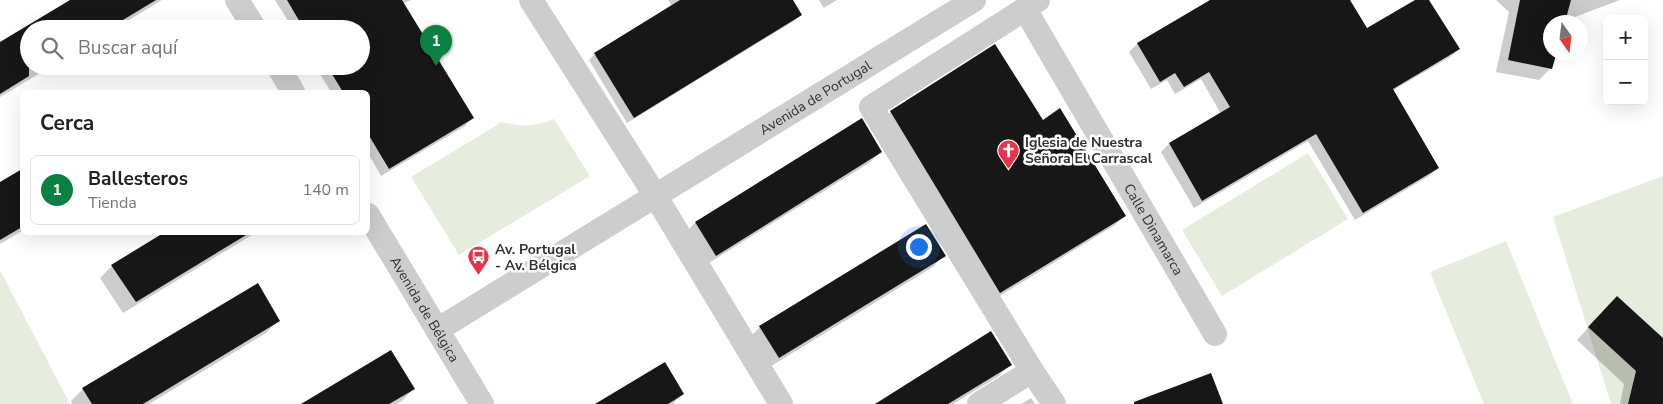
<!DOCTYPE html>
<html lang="es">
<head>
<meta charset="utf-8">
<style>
  body { margin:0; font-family:"Nunito Sans",sans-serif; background:#f6f6f6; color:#202124 }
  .controls { position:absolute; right:15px; top:15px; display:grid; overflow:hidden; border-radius:8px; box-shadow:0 5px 20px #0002 }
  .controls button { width:45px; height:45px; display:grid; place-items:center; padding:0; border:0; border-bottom:1px solid #e0e0e0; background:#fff; color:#202124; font:25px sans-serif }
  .compass { position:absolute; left:1543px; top:15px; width:45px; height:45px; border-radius:50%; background:#fff; box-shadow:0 5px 20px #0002; rotate:166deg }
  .you { position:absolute; left:918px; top:246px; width:18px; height:18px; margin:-12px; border:4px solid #fff; border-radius:50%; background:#1a73e8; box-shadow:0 0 0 8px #1a73e833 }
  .badge { display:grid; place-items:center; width:32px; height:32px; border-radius:50%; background:#0b8043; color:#fff; font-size:16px; font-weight:700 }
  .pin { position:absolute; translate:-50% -41px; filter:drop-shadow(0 1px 2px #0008) }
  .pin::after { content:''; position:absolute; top:26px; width:18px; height:15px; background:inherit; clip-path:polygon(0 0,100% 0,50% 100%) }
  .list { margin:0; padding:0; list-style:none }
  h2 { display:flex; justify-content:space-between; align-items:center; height:65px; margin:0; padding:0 20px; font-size:21px }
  h2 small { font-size:16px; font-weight:400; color:#757577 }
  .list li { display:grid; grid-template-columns:32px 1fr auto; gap:15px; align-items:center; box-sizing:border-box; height:70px; margin:0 10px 10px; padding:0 10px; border:1px solid #e0e0e0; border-radius:8px }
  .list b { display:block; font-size:19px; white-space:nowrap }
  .list p { margin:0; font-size:16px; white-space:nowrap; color:#757577 }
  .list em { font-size:16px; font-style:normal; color:#757577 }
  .icon { flex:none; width:28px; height:28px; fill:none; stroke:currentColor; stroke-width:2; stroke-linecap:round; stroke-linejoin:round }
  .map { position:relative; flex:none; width:1663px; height:404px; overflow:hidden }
  .search { position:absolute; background:#fff; box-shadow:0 5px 20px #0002; left:20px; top:20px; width:350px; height:55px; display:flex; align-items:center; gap:12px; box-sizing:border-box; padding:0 18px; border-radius:28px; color:#757577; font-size:19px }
  .panel { position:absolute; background:#fff; box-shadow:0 5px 20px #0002; left:20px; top:90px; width:350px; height:145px; border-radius:8px }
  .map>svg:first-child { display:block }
  .green { fill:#e7edde }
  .shadow { fill:#0003 }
  .building { fill:#171717 }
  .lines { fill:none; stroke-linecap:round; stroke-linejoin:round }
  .minor { stroke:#cdcdcd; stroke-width:24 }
  .labels { text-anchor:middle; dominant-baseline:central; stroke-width:5; stroke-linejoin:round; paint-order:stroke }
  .street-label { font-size:14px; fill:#303030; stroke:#fff }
  .poi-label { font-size:14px; font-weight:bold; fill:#303030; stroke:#fff; text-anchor:start }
</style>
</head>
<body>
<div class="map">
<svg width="1663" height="404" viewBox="0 0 1663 404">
  <rect width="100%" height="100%" fill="#fff"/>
  <!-- green -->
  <g class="green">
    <path d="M554,119L590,176L459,255L411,177L502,122C524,127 533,127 554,119Z"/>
    <path d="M1308,153L1348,219L1222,296L1182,230Z"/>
    <path d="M1663,176V338L1617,296L1588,327L1636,371L1628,404H1611L1553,217Z"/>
    <path d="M1506,241L1573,404H1484L1430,272Z"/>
    <path d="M0,270L70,404H0Z"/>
  </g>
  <!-- shadow -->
  <g class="shadow">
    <path d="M73,0H162L114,29H29V66H52L0,97V43Z"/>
    <path d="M275,0H411L403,4L472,118L465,126L381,176L368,153V92H331L315,66H361V29H293Z"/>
    <path d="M668,0H791L800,15L794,21L627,123L589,60L595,54L672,6Z"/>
    <path d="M819,0H837L824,8Z"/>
    <path d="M1212,0H1349L1366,30L1417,0H1428L1458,49L1450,57L1392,91L1438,167L1429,176L1355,220L1308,141L1194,208L1161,152L1169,144L1221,114L1201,79L1175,94L1167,80L1151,89L1129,52L1137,44Z"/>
    <path d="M1496,0H1620L1564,21L1563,22H1550L1551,68L1539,80L1496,72L1509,12Z"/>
    <path d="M995,46L1042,121L1124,215L1115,225L990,302L881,122L891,112Z"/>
    <path d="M861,120L881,152L869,163L704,266L684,234L695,223Z"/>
    <path d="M22,171V231L0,244V184Z"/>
    <path d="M167,232H257L123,313L100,278L112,266Z"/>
    <path d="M944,255L933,267L768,368L749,338L760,327Z"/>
    <path d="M257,285L278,321L266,333L149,404H72L71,401L83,389Z"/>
    <path d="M1605,309L1663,340V404H1620L1624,384L1577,340Z"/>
    <path d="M1010,364L999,376L953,404H877Z"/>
    <path d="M413,389L402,401L396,404H304Z"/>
    <path d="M682,394L673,404H598Z"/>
    <path d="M1031,398L1035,404H1021Z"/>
  </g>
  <!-- building -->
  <g class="building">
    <path d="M70,0H156L108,29H29V76L0,94V42Z"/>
    <path d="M287,0H402L474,118L389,169L368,134V92H343L327,66H361V29H304Z"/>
    <path d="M680,0H793L802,15L634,118L594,53Z"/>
    <path d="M1210,0H1350L1367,28L1415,0H1429L1460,49L1393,89L1439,168L1363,213L1316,134L1202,201L1169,143L1230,107L1209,72L1184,87L1175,73L1160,82L1137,43Z"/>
    <path d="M1520,0H1571L1565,22H1550V52H1557L1552,69L1508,60Z"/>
    <path d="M995,44L1043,120L1060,108L1126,216L1000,293L890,111Z"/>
    <path d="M862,118L882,152L716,256L695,222Z"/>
    <path d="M22,169V227L0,240V182Z"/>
    <path d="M926,224L946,256L779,358L759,326Z"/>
    <path d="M165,232H251L136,302L111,265Z"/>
    <path d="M258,283L280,321L143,404H92L82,388Z"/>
    <path d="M1617,296L1663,338V404H1628L1636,371L1588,327Z"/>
    <path d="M991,331L1012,365L948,404H875Z"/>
    <path d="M391,350L415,389L389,404H301Z"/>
    <path d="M665,362L684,394L668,404H595Z"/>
    <path d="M1211,373L1223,404H1134V402Z"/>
  </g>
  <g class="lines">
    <!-- minor -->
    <g class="minor">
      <path d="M237,0L255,29"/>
      <path d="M531,0L655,195L781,404"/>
      <path id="s1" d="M1038,0L1025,9L1215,334"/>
      <path d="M1025,9L871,107L1032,371L1054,404"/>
      <path d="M278,66L293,92"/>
      <path id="s2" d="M368,215L482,404"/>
      <path id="s3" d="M437,330L974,0"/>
      <path d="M979,404L1032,371"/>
    </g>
  </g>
  <!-- icons -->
  <defs>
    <symbol id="church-pin" viewBox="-11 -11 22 30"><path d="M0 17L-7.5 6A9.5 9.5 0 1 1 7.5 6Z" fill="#e63349" stroke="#fff"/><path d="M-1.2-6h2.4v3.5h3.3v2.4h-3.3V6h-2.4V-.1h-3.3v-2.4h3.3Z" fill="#fff"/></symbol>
    <symbol id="bus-pin" viewBox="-11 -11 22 30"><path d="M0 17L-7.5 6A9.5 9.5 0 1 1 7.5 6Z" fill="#e63349" stroke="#fff"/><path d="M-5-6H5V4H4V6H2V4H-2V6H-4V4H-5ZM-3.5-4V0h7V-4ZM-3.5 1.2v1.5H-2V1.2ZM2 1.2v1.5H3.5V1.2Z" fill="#fff"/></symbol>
  </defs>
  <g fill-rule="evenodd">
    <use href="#church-pin" x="996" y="138" width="25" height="34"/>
    <use href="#bus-pin" x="466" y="244" width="25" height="34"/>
  </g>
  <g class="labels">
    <!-- street labels -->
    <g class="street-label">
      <text stroke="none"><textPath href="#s3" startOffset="444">Avenida de Portugal</textPath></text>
      <text stroke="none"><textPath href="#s1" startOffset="271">Calle Dinamarca</textPath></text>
      <text stroke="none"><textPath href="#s2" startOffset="110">Avenida de Bélgica</textPath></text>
    </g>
    <!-- poi labels -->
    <g class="poi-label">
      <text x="1025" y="142">Iglesia de Nuestra<tspan x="1025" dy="16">Señora El Carrascal</tspan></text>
      <text x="495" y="249">Av. Portugal<tspan x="495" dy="16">- Av. Bélgica</tspan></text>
    </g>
  </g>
</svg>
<div class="controls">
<button>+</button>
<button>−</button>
</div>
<svg class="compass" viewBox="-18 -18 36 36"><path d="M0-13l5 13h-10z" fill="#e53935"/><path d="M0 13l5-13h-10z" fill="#757577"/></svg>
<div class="you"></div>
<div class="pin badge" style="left:436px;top:66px">1</div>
<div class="search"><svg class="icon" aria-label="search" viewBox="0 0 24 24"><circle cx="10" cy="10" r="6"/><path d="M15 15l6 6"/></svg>Buscar aquí</div>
<section class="panel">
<h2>Cerca<small></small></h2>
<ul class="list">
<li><span class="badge">1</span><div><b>Ballesteros</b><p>Tienda</p></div><em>140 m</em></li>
</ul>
</section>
</div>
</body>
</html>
